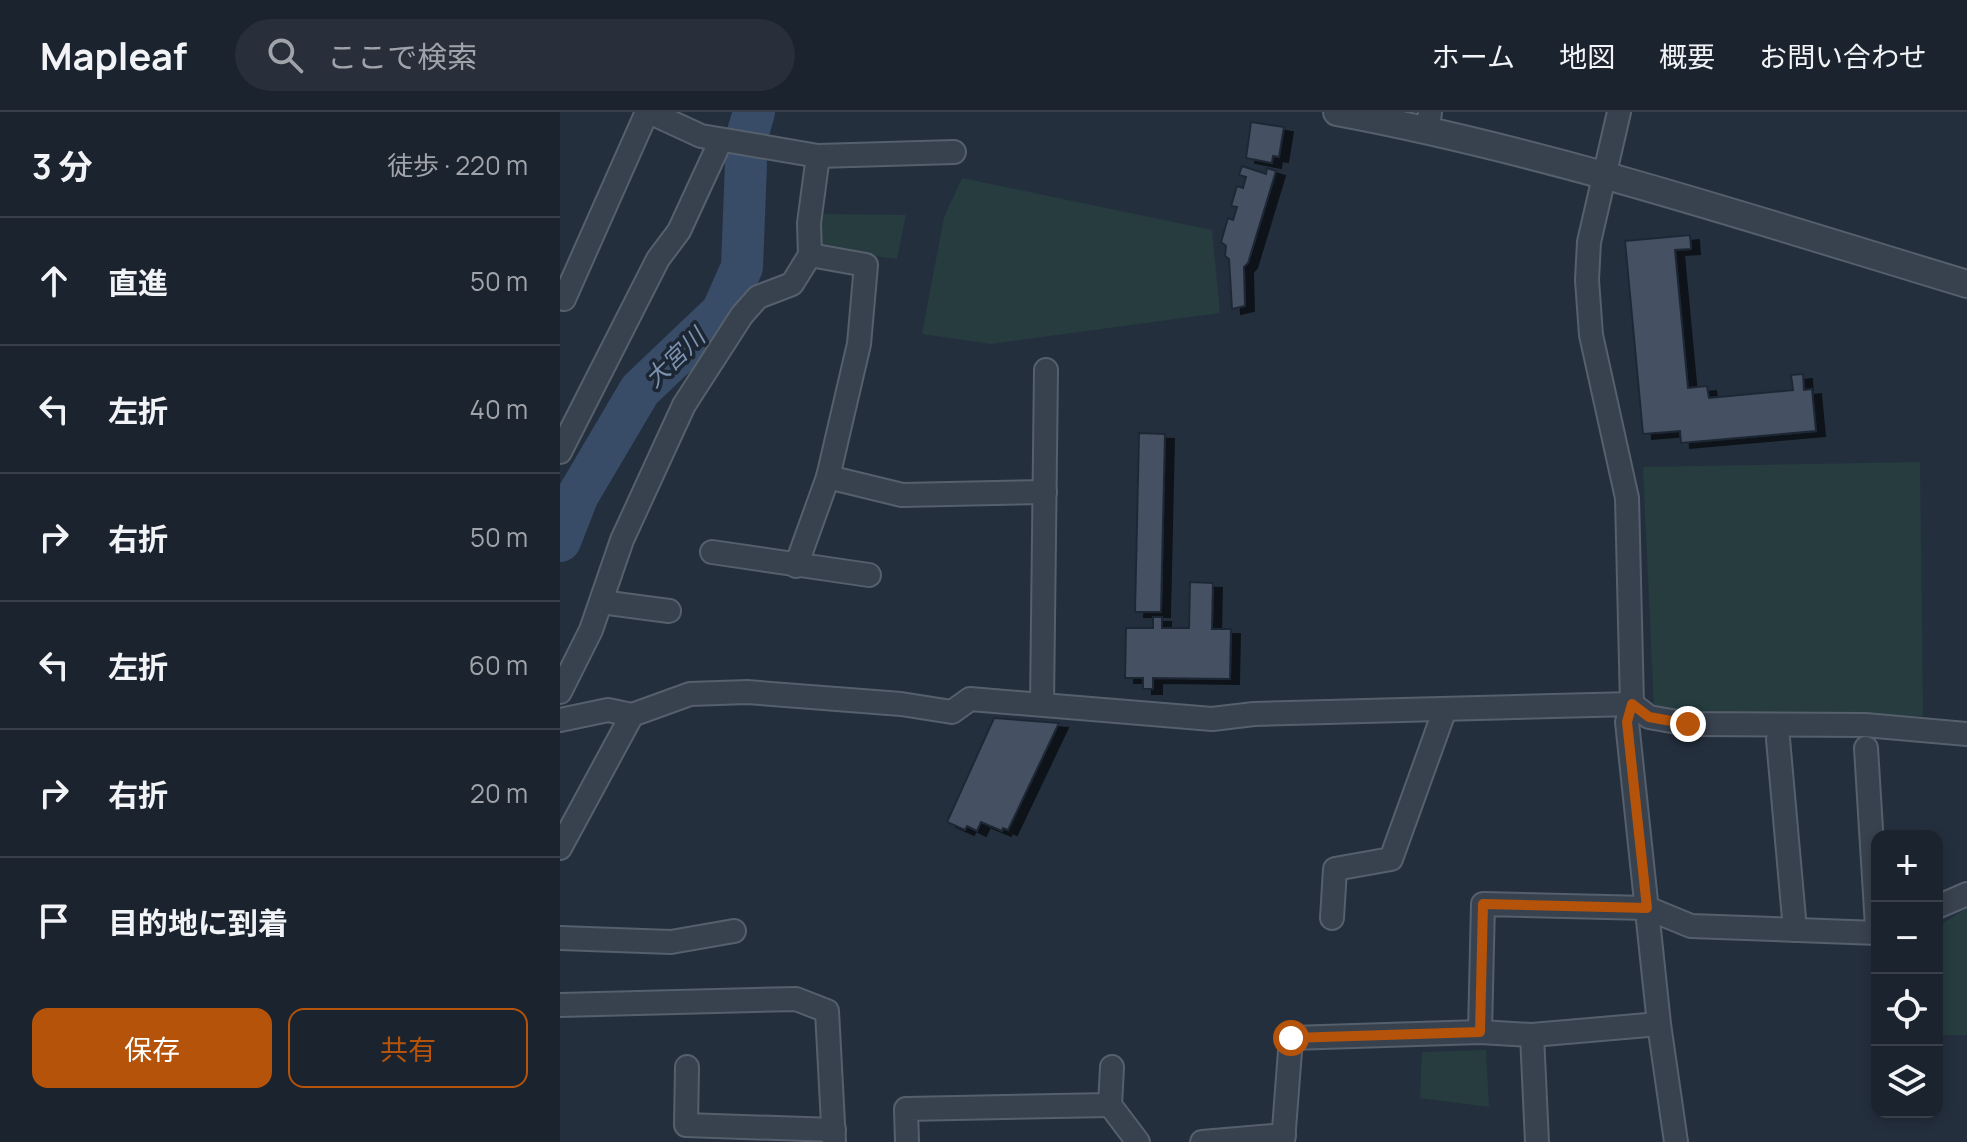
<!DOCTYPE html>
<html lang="ja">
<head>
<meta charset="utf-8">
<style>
  body { margin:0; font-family:Manrope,"Noto Sans JP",sans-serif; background:#282f3a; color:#f1f3f6 }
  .controls { position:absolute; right:24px; bottom:24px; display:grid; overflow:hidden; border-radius:16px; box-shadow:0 4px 12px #0003 }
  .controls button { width:72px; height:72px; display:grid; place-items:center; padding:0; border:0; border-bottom:2px solid #39404a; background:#1b232e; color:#f1f3f6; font:40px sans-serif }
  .stop { position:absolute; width:24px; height:24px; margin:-18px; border:6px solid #b45309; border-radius:50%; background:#fff }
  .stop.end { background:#b45309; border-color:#fff; box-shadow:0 2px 8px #0008 }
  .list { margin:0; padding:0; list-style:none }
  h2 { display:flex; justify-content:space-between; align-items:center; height:104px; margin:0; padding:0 32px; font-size:34px }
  h2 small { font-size:26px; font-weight:400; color:#a0a4aa }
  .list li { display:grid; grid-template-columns:52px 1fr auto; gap:24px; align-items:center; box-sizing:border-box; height:128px; padding:0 32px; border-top:2px solid #39404a }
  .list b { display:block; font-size:30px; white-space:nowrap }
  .list em { font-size:26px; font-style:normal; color:#a0a4aa }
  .actions { display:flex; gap:16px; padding:24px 32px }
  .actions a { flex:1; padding:18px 0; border:2px solid #b45309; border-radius:16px; text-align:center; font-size:28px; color:#b45309 }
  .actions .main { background:#b45309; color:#fff }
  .icon { flex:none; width:44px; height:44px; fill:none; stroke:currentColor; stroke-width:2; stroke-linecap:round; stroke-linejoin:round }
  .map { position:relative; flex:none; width:1407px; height:1030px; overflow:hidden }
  header { display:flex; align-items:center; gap:48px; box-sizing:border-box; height:112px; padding:0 40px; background:#1b232e; border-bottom:2px solid #39404a }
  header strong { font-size:38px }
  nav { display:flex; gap:44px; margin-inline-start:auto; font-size:28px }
  .search { width:560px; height:72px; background:#282f3a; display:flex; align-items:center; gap:20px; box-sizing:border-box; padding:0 28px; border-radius:44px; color:#a0a4aa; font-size:30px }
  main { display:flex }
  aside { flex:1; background:#1b232e }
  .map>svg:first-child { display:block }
  .green { fill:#263c3f }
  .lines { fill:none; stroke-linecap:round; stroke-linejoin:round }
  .river { stroke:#394c67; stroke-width:42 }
  .building { fill:#455162; stroke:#1f2835; stroke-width:2; filter:url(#shadow) }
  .minor-casing { stroke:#565f6c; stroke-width:26 }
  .tertiary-casing { stroke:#565f6c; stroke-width:30 }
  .minor { stroke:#38414e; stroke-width:22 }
  .tertiary { stroke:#38414e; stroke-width:26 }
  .route { stroke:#b45309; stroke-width:10 }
  .labels { text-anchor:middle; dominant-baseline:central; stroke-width:7; stroke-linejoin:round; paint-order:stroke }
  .water-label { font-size:24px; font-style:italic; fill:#7c92b1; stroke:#1d2633 }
</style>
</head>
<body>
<header>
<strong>Mapleaf</strong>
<div class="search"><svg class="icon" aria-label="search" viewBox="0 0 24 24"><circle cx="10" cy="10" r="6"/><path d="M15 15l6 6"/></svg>ここで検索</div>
<nav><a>ホーム</a><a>地図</a><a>概要</a><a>お問い合わせ</a></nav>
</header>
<main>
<aside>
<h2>3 分<small>徒歩 · 220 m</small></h2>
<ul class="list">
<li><svg class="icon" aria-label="ahead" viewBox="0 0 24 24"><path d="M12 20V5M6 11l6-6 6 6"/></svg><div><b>直進</b></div><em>50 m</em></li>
<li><svg class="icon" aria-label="left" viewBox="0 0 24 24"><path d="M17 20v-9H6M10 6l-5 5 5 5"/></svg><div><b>左折</b></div><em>40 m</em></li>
<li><svg class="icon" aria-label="right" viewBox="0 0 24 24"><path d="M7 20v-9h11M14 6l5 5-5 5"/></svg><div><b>右折</b></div><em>50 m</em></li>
<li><svg class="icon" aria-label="left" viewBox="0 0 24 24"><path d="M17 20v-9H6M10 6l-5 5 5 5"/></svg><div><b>左折</b></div><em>60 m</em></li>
<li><svg class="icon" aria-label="right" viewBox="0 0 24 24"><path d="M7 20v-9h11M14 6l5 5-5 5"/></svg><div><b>右折</b></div><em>20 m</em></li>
<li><svg class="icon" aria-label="arrive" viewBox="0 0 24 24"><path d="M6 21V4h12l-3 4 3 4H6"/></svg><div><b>目的地に到着</b></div></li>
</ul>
<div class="actions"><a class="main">保存</a><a>共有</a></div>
</aside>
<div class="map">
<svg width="1407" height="1030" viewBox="0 0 1407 1030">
  <defs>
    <filter id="shadow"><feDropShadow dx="9" dy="5" stdDeviation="0" flood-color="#0009"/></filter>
  </defs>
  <rect width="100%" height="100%" fill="#242f3e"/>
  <!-- green -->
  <g class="green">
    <path d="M402,66L652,118L660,201L431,232L362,222L384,105Z"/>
    <path d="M262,102L346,103L337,147L265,137L254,126Z"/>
    <path d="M1360,350L1363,604H1130L1094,597L1083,355Z"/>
    <path d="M1407,796V923H1377V815Z"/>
    <path d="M926,938L929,995L860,986L862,940Z"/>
  </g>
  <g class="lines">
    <!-- river -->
    <g class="river">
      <path d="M187,24L194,0"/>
      <path d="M0,429L18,383L80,278L162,200L182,155L186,52"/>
    </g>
  </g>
  <!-- building -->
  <g class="building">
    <path d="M691,10L724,15L719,45L713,44L712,51L686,46Z"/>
    <path d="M682,54L706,62L707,56L716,59L688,151L684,155L685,194L672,197L669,147L665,144L666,134L661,130L668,106L673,108L677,95L671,94L677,74L683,76L686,65L679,63Z"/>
    <path d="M1130,123L1131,137L1115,138L1128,276L1147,274L1149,286L1233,278L1231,263L1243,262L1244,278L1252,277L1256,319L1121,331L1120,319L1083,322L1065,129Z"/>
    <path d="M579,321L605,322L601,500H575Z"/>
    <path d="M630,470L653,471L652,517H671L670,567L593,566V577H583V566H565L566,516H593V505H602V516H629Z"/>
    <path d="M434,606L499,611L448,718L443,716L442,719L421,710L417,719L407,714L405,718L387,710Z"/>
  </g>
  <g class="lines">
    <defs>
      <g id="minor">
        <path d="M89,0L141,24L258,44L394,40"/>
        <path d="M1059,0L1029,130L1027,168L1031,223L1067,386L1072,592L1067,610L1099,912L1116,1030"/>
        <path d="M868,17L870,0"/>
        <path d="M250,143L306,153L299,232L268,365L342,383L485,380"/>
        <path d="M0,185L4,187L87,0"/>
        <path d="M0,340L98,147L119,119L161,28"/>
        <path d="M152,440L309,463"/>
        <path d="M236,454L268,365"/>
        <path d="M41,490L109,499"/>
        <path d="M0,580L31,518L62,428L124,293L182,203L198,185L232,172L250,143L249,111L258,44"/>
        <path d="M482,592L486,258"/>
        <path d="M0,608L48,598L72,603"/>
        <path d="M1218,627L1235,818"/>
        <path d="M1306,636L1317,815"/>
        <path d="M0,736L72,603L130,582L187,580L341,592L392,600L410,587L652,607L694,602L1072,592L1089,605L1128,612L1305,613L1407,622"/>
        <path d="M1377,795L1407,782"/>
        <path d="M772,806L775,757L831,747L884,600"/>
        <path d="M0,826L111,830L174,819"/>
        <path d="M0,893L236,887L267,899L274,1030"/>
        <path d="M920,920L923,792L1087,796L1131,814L1317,821"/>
        <path d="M972,923L977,1030"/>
        <path d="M127,955L126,1013L274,1018"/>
        <path d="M552,955L550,993L578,1030"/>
        <path d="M347,1030L346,997L550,993"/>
        <path d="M642,1030L724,1023"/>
        <path d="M723,1030L731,926L920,920L972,923L1099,912"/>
      </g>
      <path id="tertiary" d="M777,0C991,40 1198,109 1407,172"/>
    </defs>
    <!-- minor casing -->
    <use href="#minor" class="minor-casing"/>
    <!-- tertiary casing -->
    <use href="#tertiary" class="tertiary-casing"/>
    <!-- minor -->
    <use href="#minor" class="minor"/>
    <!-- tertiary -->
    <use href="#tertiary" class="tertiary"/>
  </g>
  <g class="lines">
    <!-- route -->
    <path class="route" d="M731,926L920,920L923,792L1087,796L1067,610L1072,592L1089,605L1128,612"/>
  </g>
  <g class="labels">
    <!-- water labels -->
    <g class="water-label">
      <text transform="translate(114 245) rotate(-44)">大宮川</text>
    </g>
  </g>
</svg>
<div class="controls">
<button>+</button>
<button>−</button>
<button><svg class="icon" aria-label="locate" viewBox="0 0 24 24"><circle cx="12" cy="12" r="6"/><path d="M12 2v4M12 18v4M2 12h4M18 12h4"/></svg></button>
<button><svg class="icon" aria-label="layers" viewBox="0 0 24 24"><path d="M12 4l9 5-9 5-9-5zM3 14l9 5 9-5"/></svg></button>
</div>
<div class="stop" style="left:731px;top:926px"></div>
<div class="stop end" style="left:1128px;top:612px"></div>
</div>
</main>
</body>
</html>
